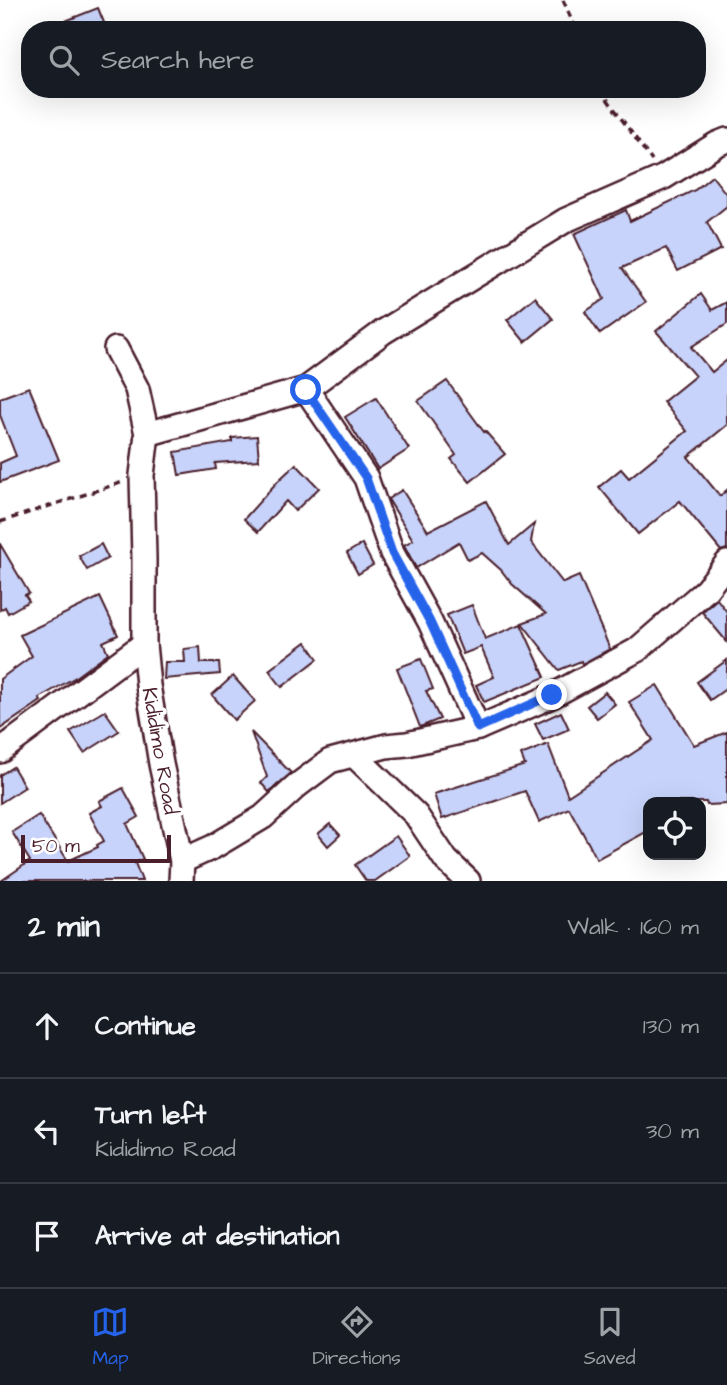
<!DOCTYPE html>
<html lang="en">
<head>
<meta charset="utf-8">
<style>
  body { margin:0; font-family:"Architects Daughter",sans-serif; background:#242831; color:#f1f3f6 }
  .controls { position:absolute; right:21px; bottom:21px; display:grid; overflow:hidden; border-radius:14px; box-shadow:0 7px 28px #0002 }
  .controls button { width:63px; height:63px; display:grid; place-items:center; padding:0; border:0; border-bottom:2px solid #363941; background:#171b24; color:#f1f3f6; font:35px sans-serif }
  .scale { position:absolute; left:21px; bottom:18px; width:150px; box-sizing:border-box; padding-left:7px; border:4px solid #4a1f2b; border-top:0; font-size:19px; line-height:24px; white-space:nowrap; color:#4a1f2b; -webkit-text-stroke:5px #fff; paint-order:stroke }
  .stop { position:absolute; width:21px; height:21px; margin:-16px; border:5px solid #2563eb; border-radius:50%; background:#fff }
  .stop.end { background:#2563eb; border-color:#fff; box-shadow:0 2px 7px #0008 }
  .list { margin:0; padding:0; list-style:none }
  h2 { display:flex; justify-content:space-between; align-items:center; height:91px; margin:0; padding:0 28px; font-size:30px }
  h2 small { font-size:23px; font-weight:400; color:#9ea1a6 }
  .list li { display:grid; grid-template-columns:46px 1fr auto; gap:21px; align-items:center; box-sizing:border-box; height:105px; padding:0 28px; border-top:2px solid #363941 }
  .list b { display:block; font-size:26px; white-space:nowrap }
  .list p { margin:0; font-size:23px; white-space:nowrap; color:#9ea1a6 }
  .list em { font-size:23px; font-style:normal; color:#9ea1a6 }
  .icon { flex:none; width:38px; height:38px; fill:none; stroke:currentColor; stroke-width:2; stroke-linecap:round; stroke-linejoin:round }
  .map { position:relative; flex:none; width:727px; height:881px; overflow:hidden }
  .search { position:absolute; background:#171b24; box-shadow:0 7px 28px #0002; left:21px; right:21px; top:21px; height:77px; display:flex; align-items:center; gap:18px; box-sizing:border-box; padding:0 24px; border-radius:28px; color:#9ea1a6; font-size:26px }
  .sheet { height:406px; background:#171b24 }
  nav { display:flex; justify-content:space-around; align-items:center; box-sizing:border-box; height:98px; border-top:2px solid #363941; background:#171b24; font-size:19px; color:#9ea1a6 }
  nav a { display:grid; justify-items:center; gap:4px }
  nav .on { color:#2563eb }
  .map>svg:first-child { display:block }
  .building { fill:#c7d3fa; stroke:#4a1f2b; stroke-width:2 }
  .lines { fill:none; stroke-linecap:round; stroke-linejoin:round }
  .street-casing { stroke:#4a1f2b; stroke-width:28 }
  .path { stroke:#4a1f2b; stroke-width:3.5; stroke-dasharray:7 5; stroke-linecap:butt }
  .street { stroke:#fff; stroke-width:23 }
  .route { stroke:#2563eb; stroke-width:9 }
  .labels { text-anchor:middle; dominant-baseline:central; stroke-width:7; stroke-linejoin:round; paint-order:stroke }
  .street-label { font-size:21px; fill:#4a1f2b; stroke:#fff }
</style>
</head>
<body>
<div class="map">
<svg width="727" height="881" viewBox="0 0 727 881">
  <rect width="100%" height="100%" fill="#fff"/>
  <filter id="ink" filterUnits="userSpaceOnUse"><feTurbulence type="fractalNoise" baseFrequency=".0143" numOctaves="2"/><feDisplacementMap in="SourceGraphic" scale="14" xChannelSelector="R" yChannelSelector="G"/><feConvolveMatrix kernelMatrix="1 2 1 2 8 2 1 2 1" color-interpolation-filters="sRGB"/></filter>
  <g filter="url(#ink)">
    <!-- building -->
    <g class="building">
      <path d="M98,8L107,30H45V29Z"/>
      <path d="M712,176L727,195V206L707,222L721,249L678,271L666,248L622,268L646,302L600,334L585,312L604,299L574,234L626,210L630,221L695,190Z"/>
      <path d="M701,294L712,310L727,302V324L691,347L712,372L727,360V425L688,457L720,496L727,490V549L721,551L680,501L638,534L599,487L621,469L629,478L687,431L663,402L695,376L656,331Z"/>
      <path d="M535,297L553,319L525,342L507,320Z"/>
      <path d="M447,381L484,432L485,431L505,454L470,482L451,459L456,455L418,401Z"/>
      <path d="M29,387L59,460L0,482V463L16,456L0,415V398Z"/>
      <path d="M376,398L409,449L378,469L345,417Z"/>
      <path d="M257,436L259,460L215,463L216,469L179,475L175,452L232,442V438Z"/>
      <path d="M296,464L319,488L295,511L286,501L258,532L244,519L277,482Z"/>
      <path d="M402,490L428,531L486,501L509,545L534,524L531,542L563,583L579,576L610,649L582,664L581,661L559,670L522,623L546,614L512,584L501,570L482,553L468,560L459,542L416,568L404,545L413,540L388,499Z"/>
      <path d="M0,544L29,593L25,595L29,601L8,613L5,607L0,610Z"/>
      <path d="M101,544L108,558L87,570L79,556Z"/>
      <path d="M362,544L373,565L358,574L347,553Z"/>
      <path d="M100,597L118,635L103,642L108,653L74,678L39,698L41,701L0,729V679L32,656L20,635Z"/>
      <path d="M717,599L727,612V642L702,612Z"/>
      <path d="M472,605L485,639L521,624L545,677L484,702L476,685L494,677L481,647L463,654L447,615Z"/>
      <path d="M306,642L318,659L282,687L269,670Z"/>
      <path d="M200,647L201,663H219L220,674L164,679L165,662H185L184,649Z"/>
      <path d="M421,659L433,689L426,691L440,719L420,727L397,668Z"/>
      <path d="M727,660V688L710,700L697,682Z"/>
      <path d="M233,676L255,701L234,720L212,695Z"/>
      <path d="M657,685L694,745L727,732V804L707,805L706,802H648V831L597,859L569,808L539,822L525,791L442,819L434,794L525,765L521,755L548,744L568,796L653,740L629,702Z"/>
      <path d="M605,692L615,704L597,718L587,706Z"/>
      <path d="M105,711L119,731L84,753L70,732Z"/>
      <path d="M561,712L569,729L543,740L535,724Z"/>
      <path d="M251,732L291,773L269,792L261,783L267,777Z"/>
      <path d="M13,767L25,787L0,803V775Z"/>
      <path d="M123,788L139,817L127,824L143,859L135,863L142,881H1L30,861L12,832L39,815L68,861L98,847L97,845L104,841L89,813L102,806L99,801Z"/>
      <path d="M330,824L340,835L328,846L318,834Z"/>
      <path d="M396,836L410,856L375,881H366L355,865Z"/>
    </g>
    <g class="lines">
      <defs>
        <g id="street">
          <path d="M116,349L137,389L147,434L142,475L144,558V644L148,685L161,764L182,861L181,881"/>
          <path d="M306,389L366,478L392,553L430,622L478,728"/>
          <path d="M147,434L306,389L383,332L566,220L664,177L717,144L727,140"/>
          <path d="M0,751L144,644"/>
          <path d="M355,756L416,815L446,860L468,881"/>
          <path d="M182,861L213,847L263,817L298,785L330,761L386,746L407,744L478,728L552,696L637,650L706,590L727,563"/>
        </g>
      </defs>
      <!-- street casing -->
      <use href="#street" class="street-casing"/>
      <!-- path -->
      <g class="path">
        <path d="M563,0L576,30"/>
        <path d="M600,89L652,161"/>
        <path d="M0,522L123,482"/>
      </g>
      <!-- street -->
      <use href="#street" class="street"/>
    </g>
  </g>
  <g class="lines" filter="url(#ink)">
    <!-- route -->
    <path class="route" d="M306,390L366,478L392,553L430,622L478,728L552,695"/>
  </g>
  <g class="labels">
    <!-- street labels -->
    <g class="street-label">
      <text transform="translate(160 751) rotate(80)">Kididimo Road</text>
    </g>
  </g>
</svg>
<div class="controls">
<button><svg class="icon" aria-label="locate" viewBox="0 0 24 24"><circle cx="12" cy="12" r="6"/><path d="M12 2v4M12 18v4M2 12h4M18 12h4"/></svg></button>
</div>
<div class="scale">50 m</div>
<div class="stop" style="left:306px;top:390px"></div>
<div class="stop end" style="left:552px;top:695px"></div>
<div class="search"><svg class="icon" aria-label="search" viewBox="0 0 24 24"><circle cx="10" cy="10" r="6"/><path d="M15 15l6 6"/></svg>Search here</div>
</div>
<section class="sheet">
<h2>2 min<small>Walk · 160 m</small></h2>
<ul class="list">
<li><svg class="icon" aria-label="ahead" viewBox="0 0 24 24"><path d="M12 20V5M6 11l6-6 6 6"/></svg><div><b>Continue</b></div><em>130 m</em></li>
<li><svg class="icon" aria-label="left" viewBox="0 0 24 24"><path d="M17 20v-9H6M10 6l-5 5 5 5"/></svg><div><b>Turn left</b><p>Kididimo Road</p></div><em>30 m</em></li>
<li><svg class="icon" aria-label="arrive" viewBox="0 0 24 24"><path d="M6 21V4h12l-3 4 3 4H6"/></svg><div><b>Arrive at destination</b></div></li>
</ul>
</section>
<nav>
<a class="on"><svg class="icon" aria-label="map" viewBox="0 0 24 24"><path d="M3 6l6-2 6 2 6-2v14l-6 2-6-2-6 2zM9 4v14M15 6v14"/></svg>Map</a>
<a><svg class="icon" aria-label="directions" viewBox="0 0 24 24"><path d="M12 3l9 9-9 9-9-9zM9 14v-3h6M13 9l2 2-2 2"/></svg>Directions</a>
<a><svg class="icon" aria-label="saved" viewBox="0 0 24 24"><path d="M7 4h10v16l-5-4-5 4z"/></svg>Saved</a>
</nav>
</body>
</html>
